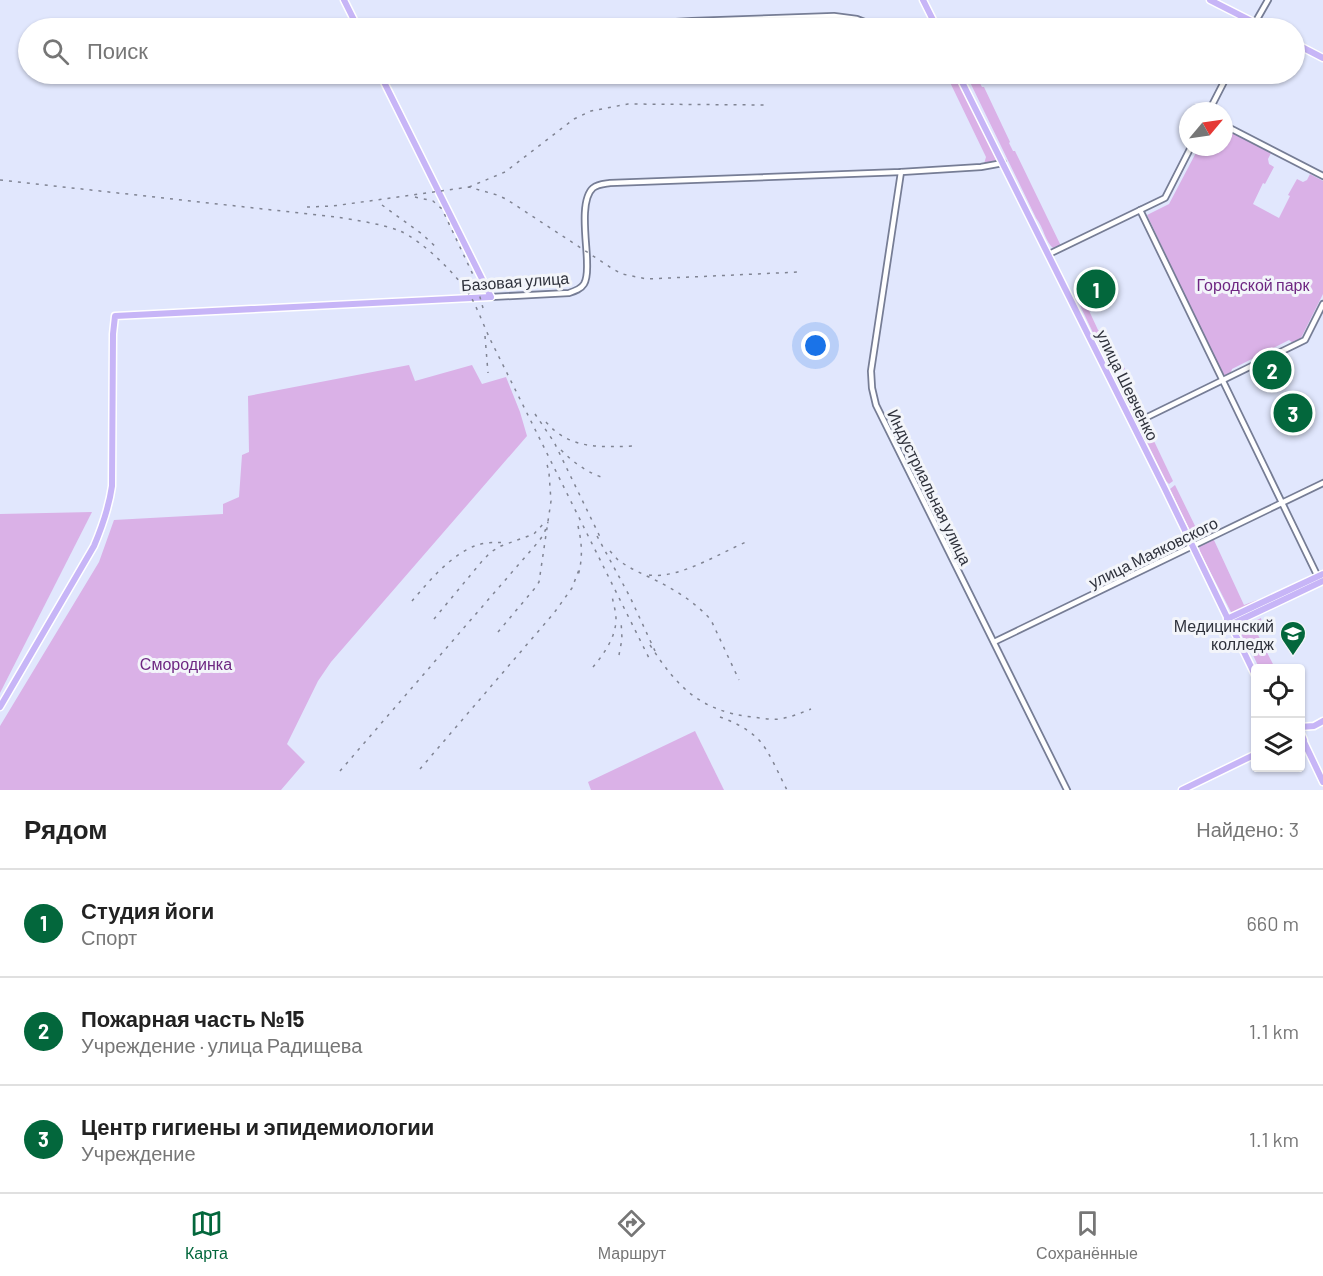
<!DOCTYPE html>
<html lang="ru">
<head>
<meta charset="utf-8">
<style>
  body { margin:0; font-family:Barlow,sans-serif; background:#f2f2f2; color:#222 }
  .controls { position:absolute; right:18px; bottom:18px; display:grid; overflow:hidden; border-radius:6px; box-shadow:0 2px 4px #0004 }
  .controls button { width:54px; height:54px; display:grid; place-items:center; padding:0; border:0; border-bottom:2px solid #e0e0e0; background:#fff; color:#222; font:30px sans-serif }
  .compass { position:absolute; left:1179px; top:102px; width:54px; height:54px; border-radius:50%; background:#fff; box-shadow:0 2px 4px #0004; rotate:61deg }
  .you { position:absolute; left:816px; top:346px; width:21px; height:21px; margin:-15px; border:4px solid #fff; border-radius:50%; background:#1a73e8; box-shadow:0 0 0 9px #1a73e833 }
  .badge { display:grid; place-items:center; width:39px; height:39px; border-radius:50%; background:#03673c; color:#fff; font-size:20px; font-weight:700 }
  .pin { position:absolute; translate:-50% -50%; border:3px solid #fff; box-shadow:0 2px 6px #0006 }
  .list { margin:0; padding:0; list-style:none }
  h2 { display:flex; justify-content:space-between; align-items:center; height:78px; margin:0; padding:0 24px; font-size:26px }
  h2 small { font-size:20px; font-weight:400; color:#767676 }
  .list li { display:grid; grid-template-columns:39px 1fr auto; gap:18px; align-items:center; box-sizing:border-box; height:108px; padding:0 24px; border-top:2px solid #e0e0e0 }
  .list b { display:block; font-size:22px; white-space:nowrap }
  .list p { margin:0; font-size:20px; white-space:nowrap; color:#767676 }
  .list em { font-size:20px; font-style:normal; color:#767676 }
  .icon { flex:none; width:33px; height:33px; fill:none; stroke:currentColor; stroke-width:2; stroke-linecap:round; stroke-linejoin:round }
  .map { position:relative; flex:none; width:1323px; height:790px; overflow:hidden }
  .search { position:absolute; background:#fff; box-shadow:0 2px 4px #0004; left:18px; right:18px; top:18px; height:66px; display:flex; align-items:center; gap:15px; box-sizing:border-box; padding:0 21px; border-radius:33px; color:#767676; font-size:22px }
  .sheet { height:402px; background:#fff }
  nav { display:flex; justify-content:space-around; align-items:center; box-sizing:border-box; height:84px; border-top:2px solid #e0e0e0; background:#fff; font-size:16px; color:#767676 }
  nav a { display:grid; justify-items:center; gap:3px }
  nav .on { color:#03673c }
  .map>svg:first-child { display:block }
  .green { fill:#dab1e7 }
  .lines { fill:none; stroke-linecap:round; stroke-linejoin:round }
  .minor-casing { stroke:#767d95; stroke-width:8 }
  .major-casing { stroke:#fff; stroke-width:9 }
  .minor { stroke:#fff; stroke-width:4.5 }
  .major { stroke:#c7b5f7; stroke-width:6 }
  .rail { stroke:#808493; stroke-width:1.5; stroke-dasharray:3 6; stroke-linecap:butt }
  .labels { text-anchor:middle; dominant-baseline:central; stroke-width:6; stroke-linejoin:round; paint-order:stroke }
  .street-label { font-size:16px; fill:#2f323c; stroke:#f3f5fa }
  .park-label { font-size:16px; fill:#6e2782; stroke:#f3f5fa }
  .poi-label { font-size:16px; fill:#2f323c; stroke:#f3f5fa; text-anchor:end }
</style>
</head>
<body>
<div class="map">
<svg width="1323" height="790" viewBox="0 0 1323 790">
  <rect width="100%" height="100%" fill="#e1e7fd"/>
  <!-- green -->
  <g class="green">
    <path d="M946,74H955L997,158L995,162L984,164L986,157Z"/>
    <path d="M966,74H978L976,76L982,87H984L1010,142L1009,143L1013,151H1015L1061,246L1054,249C1045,242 1044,228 1036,218Z"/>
    <path d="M1224,126L1259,145L1258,146L1271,153L1268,159L1269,164L1274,167L1265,184L1263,183L1253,204L1279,218L1290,196L1288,195L1297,179L1303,182L1307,180L1310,174L1323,181V294L1301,338L1293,343L1289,340L1232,369L1231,372L1224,376L1223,373L1221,374L1183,295L1199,325L1147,215L1169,204L1199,147H1224Z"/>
    <path d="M1080,291L1098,330L1105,331L1109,338L1105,341L1119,369L1124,367L1125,369L1120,372L1142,417L1136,419C1132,413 1129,407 1128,400L1129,398L1126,391H1123L1119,387L1075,295Z"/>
    <path d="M409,365L415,381L472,365L482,384L506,377L520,412L527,436L331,662L318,681L287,744L305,762L281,790H0V726L99,562L114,520L223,514V504L239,497L242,455L249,452L248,396Z"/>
    <path d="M1144,420L1173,481L1169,484L1166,481L1139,426V424Z"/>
    <path d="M1175,485L1199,534L1201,533L1200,529L1207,524L1214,533L1195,541L1170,489Z"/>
    <path d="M92,512L0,693V514Z"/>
    <path d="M1213,538L1244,605L1257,600L1258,602L1242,610L1240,608V611L1232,614L1200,552L1199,547Z"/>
    <path d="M1261,618L1263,627L1256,631L1275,668H1259L1248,644L1244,640L1239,629Z"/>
    <path d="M695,731L724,790H591L588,782Z"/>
  </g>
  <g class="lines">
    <defs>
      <g id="minor">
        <path d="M578,28L692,21L834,16L857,19L880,28"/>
        <path d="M1252,28L1268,0"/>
        <path d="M1209,111L1228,74"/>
        <path d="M1224,125L1323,176"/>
        <path d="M901,172L871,371L872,388L876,405L1067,790"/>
        <path d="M1140,210L1318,577"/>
        <path d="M1049,254L1165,198L1191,147"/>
        <path d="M491,297L569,293C575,291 581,289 584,284C588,277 587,268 587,261C587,244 579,200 593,188C598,184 604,184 610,183L901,172L981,167L1003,163"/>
        <path d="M1133,424L1305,340L1323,304"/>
        <path d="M994,642L1323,483"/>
      </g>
      <g id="major">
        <path d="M344,0L358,28"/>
        <path d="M923,0L937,28"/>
        <path d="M1210,0L1265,28"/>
        <path d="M1294,43L1323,58"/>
        <path d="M958,74L1164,487L1256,677"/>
        <path d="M1227,619L1323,574"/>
        <path d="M1230,625L1323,581"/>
        <path d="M0,707L94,546C102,527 109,507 112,486L113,334L115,316L491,297L380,74"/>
        <path d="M1300,727L1314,726L1323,721"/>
        <path d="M1300,731L1304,740L1300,749"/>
        <path d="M1304,742L1323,782"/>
        <path d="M1182,790L1256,754"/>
      </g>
    </defs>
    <!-- minor casing -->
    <use href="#minor" class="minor-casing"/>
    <!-- major casing -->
    <use href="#major" class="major-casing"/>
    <!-- minor -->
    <use href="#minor" class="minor"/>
    <!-- major -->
    <use href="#major" class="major"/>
    <!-- rail -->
    <g class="rail">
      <path d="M0,180L336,217C356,220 382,224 400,231C423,241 458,276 471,297C478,310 484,326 490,339L649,658"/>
      <path d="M469,187L505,172L574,119L591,111L628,104L766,105"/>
      <path d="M415,197L433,201L442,209L475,279L483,308"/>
      <path d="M382,205L422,234L438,249"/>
      <path d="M307,207L333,206L469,187L497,195L506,199L613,269L622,274L647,279L799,272"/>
      <path d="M485,336L488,373"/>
      <path d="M535,414L554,442L602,541"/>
      <path d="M546,422C570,450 601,447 635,446"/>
      <path d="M561,450C573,462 585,471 601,477"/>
      <path d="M578,526C582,543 583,558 578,576"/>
      <path d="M597,536L630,597L655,651"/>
      <path d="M610,551L618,560L624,564C633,570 643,574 653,579C674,589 695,602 711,620L739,680"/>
      <path d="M649,575C679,579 718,554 746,542"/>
      <path d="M412,601C430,580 457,547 486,543C493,542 499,543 506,542"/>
      <path d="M434,619L483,560L491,552L501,546L534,534L544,523"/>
      <path d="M498,632L535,588L539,582L551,501L549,473L547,464"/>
      <path d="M650,645C677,687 700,711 752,717C761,718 771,720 780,719C791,717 801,713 811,709"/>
      <path d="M619,655L622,639L621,620"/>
      <path d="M593,667C604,654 616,637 616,619C616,611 613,603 612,595"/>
      <path d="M720,717C734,722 748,729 758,739C769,750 779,775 787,790"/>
      <path d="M420,769L554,613L572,588L580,567"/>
      <path d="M340,771L539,541L544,534L548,522"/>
    </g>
  </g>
  <!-- icons -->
  <defs>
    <symbol id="university-pin" viewBox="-11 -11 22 30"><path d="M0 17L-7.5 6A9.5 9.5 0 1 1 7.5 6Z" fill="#03673c" stroke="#f3f5fa"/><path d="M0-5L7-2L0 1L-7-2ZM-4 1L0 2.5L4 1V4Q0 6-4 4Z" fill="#fff"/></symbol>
  </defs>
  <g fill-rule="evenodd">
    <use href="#university-pin" x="1278" y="619" width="30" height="40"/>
  </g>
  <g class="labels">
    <!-- street labels -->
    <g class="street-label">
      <text transform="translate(515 281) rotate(-4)">Базовая улица</text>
      <text transform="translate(1128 385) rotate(64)">улица Шевченко</text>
      <text transform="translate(930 487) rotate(64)">Индустриальная улица</text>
      <text transform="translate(1153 552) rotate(-26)">улица Маяковского</text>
    </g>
    <!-- park labels -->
    <g class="park-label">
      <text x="1253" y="284">Городской парк</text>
      <text x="186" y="663">Смородинка</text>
    </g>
    <!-- poi labels -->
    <g class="poi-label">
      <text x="1274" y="625">Медицинский<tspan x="1274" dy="18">колледж</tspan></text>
    </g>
  </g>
</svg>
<div class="controls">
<button><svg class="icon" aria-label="locate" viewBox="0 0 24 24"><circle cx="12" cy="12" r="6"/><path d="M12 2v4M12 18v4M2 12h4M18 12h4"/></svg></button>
<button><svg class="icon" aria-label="layers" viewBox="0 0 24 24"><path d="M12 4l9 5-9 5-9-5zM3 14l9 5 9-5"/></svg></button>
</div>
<svg class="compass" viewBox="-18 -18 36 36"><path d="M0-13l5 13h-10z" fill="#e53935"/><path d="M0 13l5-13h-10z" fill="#767676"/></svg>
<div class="you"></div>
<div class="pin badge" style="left:1096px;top:289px">1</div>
<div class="pin badge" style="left:1272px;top:370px">2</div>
<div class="pin badge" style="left:1293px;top:413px">3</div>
<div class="search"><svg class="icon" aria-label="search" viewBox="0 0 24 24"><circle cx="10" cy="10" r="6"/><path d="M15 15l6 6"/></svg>Поиск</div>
</div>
<section class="sheet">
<h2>Рядом<small>Найдено: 3</small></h2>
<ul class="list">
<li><span class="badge">1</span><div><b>Студия йоги</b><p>Спорт</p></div><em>660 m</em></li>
<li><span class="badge">2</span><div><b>Пожарная часть №15</b><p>Учреждение · улица Радищева</p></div><em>1.1 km</em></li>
<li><span class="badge">3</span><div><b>Центр гигиены и эпидемиологии</b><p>Учреждение</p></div><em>1.1 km</em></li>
</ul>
</section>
<nav>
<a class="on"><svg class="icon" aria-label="map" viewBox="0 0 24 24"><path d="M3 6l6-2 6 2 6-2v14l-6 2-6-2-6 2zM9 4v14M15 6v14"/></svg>Карта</a>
<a><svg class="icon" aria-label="directions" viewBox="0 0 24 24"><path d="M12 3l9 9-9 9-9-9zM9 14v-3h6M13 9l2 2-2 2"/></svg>Маршрут</a>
<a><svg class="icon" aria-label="saved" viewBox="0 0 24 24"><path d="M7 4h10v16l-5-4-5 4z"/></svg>Сохранённые</a>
</nav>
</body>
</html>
